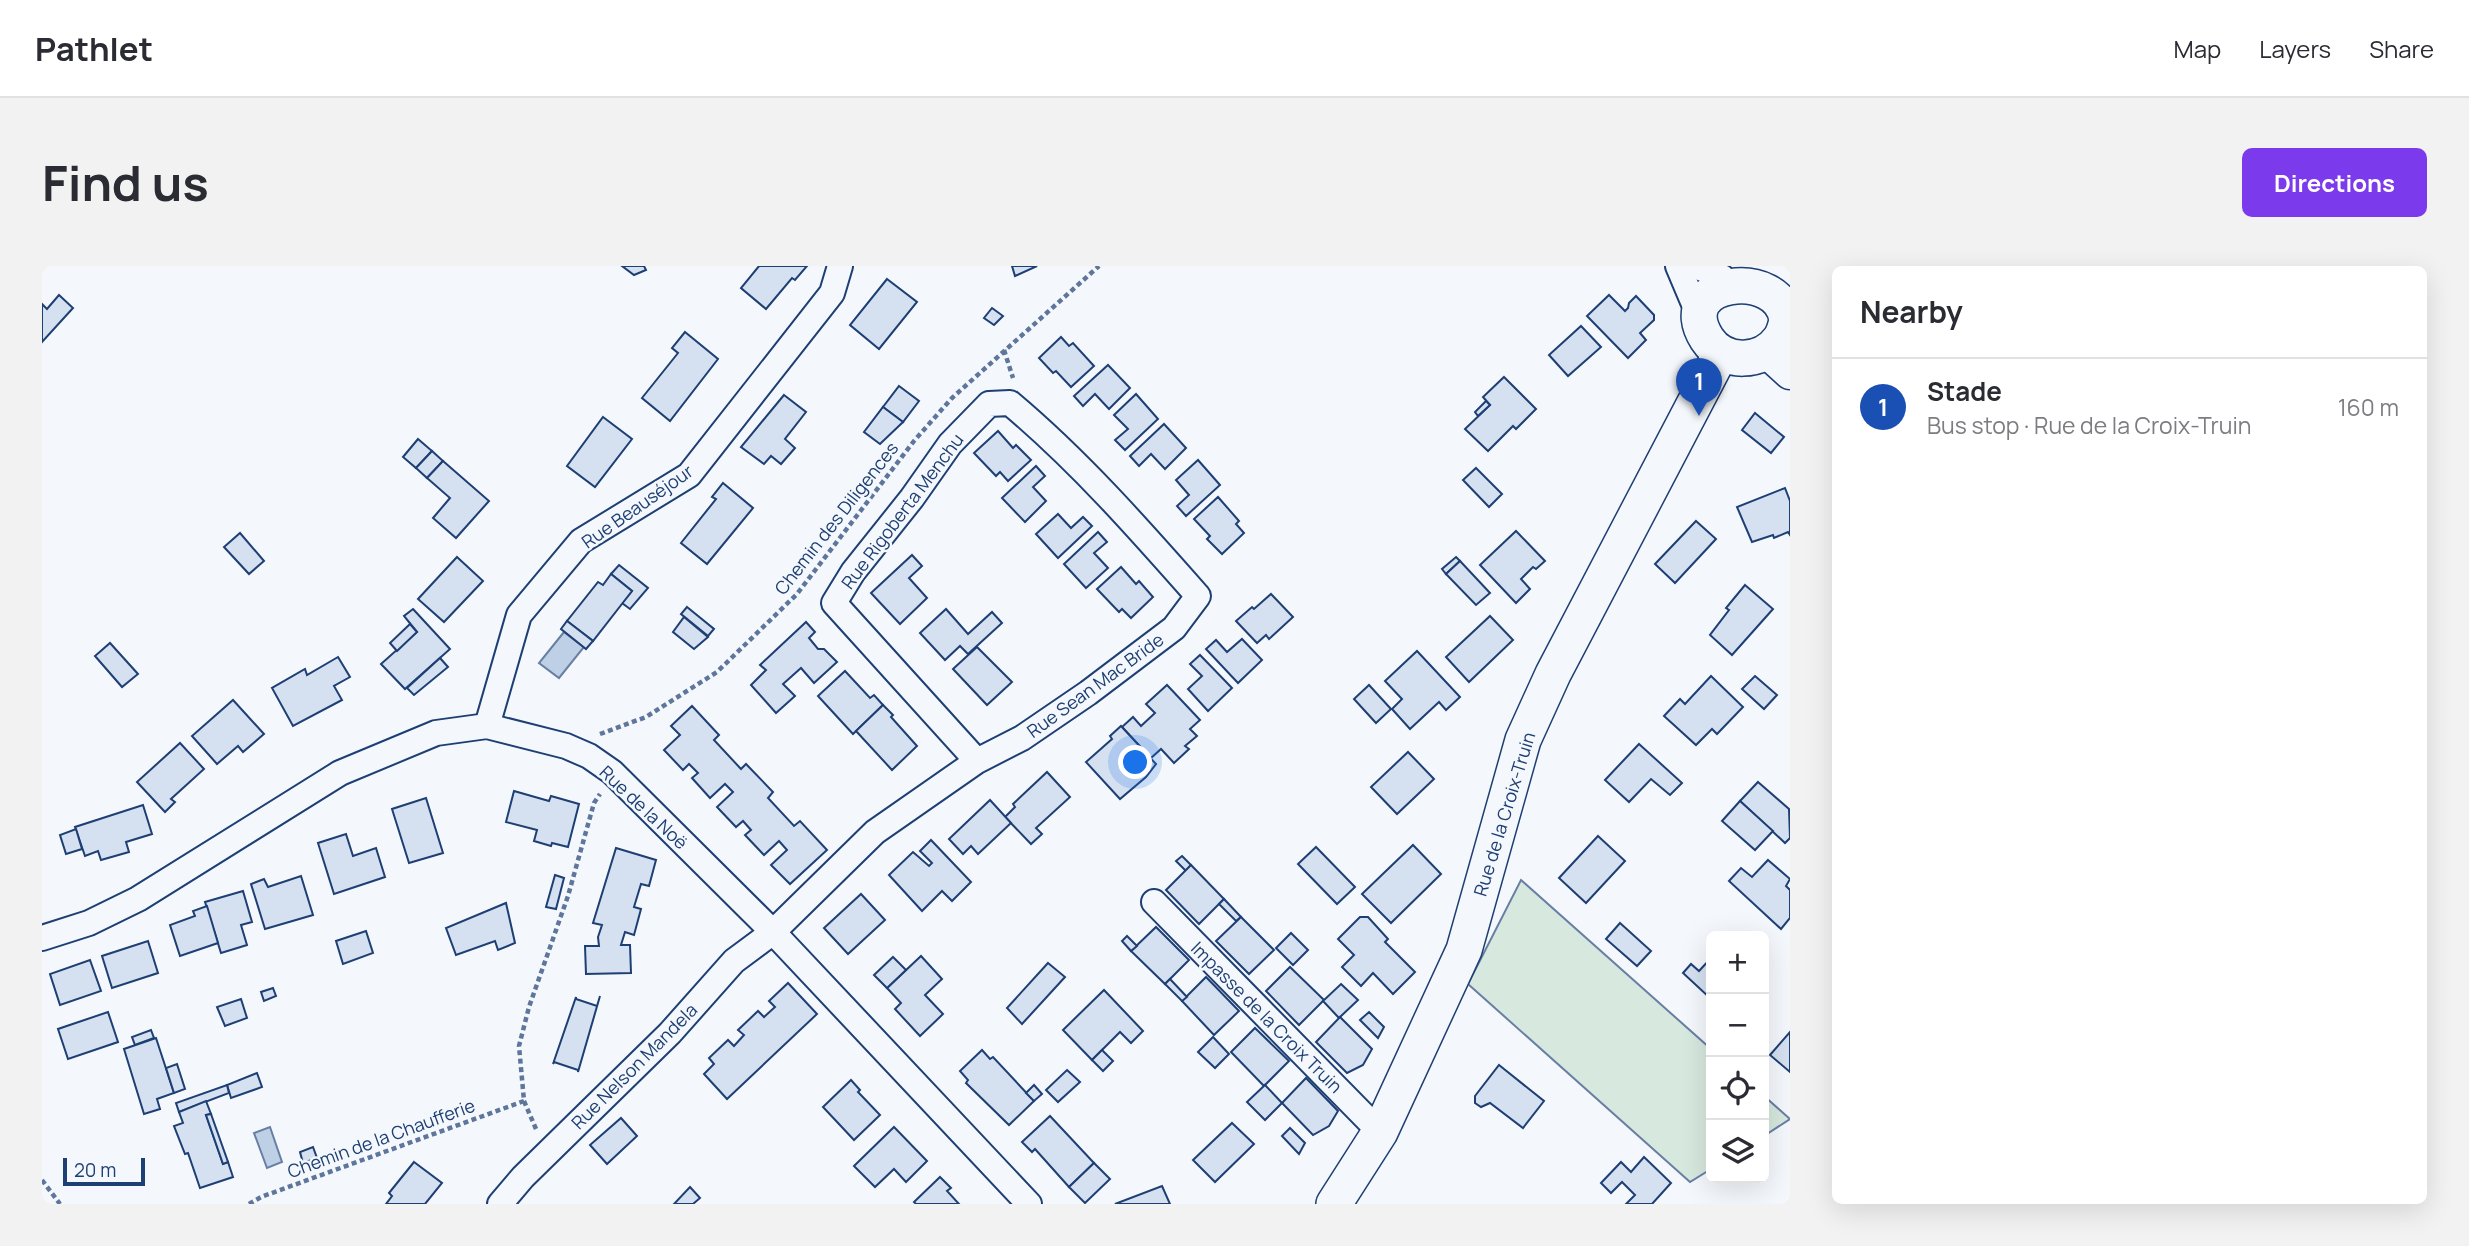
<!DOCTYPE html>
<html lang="en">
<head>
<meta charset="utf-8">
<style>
  body { margin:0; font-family:Manrope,sans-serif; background:#f2f2f3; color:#2b2b33 }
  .controls { position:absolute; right:21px; bottom:21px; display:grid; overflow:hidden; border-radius:10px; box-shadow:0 7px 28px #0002 }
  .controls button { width:63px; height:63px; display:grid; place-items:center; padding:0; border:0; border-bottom:2px solid #e1e1e2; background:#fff; color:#2b2b33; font:35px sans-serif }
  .scale { position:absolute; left:21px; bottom:18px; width:82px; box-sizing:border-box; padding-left:7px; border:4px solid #1d3f73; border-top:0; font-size:19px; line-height:24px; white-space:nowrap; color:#1d3f73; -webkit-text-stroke:5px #f4f7fb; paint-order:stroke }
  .you { position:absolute; left:1094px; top:497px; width:24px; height:24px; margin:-18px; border:5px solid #fff; border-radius:50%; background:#1a73e8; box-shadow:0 0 0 10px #1a73e833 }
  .badge { display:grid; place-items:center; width:46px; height:46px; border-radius:50%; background:#7c3aed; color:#fff; font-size:23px; font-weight:700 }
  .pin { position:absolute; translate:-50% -58px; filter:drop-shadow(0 2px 4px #0008) }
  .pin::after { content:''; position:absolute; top:37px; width:24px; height:21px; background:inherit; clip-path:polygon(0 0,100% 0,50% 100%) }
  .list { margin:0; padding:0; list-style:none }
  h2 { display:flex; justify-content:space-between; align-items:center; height:91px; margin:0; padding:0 28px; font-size:30px }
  h2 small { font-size:23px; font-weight:400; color:#7c7c81 }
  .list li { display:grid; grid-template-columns:46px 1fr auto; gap:21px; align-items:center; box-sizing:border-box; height:98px; padding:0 28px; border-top:2px solid #e1e1e2 }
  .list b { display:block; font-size:26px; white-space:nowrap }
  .list p { margin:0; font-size:23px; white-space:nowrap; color:#7c7c81 }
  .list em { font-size:23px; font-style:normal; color:#7c7c81 }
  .icon { flex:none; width:38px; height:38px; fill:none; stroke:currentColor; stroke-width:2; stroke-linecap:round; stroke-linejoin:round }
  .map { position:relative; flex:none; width:1748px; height:938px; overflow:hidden; border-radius:10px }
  header { display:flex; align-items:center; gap:42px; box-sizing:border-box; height:98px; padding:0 35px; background:#fff; border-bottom:2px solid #e1e1e2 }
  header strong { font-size:33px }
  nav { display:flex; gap:38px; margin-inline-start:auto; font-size:24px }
  .intro { display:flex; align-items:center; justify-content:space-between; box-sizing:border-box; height:168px; padding:0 42px }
  h1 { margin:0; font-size:49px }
  .button { padding:18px 32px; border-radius:10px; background:#7c3aed; color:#fff; font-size:24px; font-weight:700 }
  main { display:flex; gap:42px; padding:0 42px }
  aside { flex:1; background:#fff; border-radius:10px; box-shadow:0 7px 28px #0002 }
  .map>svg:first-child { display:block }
  .green { fill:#d7e8df; stroke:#687fa3; stroke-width:2 }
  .water { fill:#bed0e5; stroke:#687fa3; stroke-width:2 }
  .building { fill:#d5e0f0; stroke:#1d3f73; stroke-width:2 }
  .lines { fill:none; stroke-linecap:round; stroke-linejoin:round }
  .minor-casing { stroke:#1d3f73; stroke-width:28 }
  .tertiary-casing { stroke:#1d3f73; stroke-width:35 }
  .secondary-casing { stroke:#1d3f73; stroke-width:38 }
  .path { stroke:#5e769c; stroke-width:4.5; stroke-dasharray:5 3.5; stroke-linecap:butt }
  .minor { stroke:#f4f7fb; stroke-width:24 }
  .tertiary { stroke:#f4f7fb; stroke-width:32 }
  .secondary { stroke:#f4f7fb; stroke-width:35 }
  .labels { text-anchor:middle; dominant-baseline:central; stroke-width:5; stroke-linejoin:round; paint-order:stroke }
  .street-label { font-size:18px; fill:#1d3f73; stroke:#f4f7fb }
</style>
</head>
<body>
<header>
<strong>Pathlet</strong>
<nav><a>Map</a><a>Layers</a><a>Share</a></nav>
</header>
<div class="intro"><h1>Find us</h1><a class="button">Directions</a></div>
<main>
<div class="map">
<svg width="1748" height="938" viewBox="0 0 1748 938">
  <rect width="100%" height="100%" fill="#f4f7fb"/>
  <!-- green -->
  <g class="green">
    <path d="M1479,614L1669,783V903L1648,916L1426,718Z"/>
    <path d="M1722,830L1748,853L1722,870Z"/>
  </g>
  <!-- water -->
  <g class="water">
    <path d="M522,366L542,381L517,412L497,397Z"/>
    <path d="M228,861L240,896L225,902L212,867Z"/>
  </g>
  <!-- building -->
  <g class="building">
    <path d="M580,0H602L604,4L592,9Z"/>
    <path d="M717,0H765L753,14L750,12L724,43L699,22Z"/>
    <path d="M970,0H995L973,10Z"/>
    <path d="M845,13L875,36L837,83L808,59Z"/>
    <path d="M17,29L31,42L0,76V38L5,43Z"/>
    <path d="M1567,29L1583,45L1586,42L1587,37L1594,30L1612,49V54L1598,67L1604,74L1586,92L1545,50Z"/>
    <path d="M950,42L961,50L952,59L942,52Z"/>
    <path d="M1539,60L1559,81L1526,110L1507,89Z"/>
    <path d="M643,66L676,93L628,155L600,132L636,87L630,82Z"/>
    <path d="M1019,71L1027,80L1031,77L1052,100L1029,121L1014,105L1011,107L997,92Z"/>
    <path d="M1066,99L1088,122L1067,143L1053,128L1041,140L1032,130Z"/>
    <path d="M1462,111L1494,143L1474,163L1471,160L1446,185L1423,163L1448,139L1441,131Z"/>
    <path d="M857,120L877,135L861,156L841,141Z"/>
    <path d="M1094,128L1116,153L1083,184L1073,174L1086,163L1072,149Z"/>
    <path d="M742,129L764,146L743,173L753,182L739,198L729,190L722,198L699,181Z"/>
    <path d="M1444,135L1448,139L1436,150L1433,146Z"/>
    <path d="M841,141L861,156L838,178L822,166Z"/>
    <path d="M1713,147L1742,171L1729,187L1700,164Z"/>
    <path d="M561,151L590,173L553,221L525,200Z"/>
    <path d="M1122,158L1144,182L1123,203L1109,188L1097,200L1088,190Z"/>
    <path d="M956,165L971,182L974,179L989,194L966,215L958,206L954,210L932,187Z"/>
    <path d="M376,173L390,185L374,202L361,191Z"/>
    <path d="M390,185L401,195L385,212L374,202Z"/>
    <path d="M1156,194L1178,219L1144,250L1135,240L1147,229L1134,214Z"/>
    <path d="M401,195L447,235L414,272L391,252L408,232L385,212Z"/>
    <path d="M994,200L1003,210L991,221L1004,235L983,256L960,232Z"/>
    <path d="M1434,202L1460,228L1447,241L1421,214Z"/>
    <path d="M681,217L711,242L665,298L639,277L674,233L670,231Z"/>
    <path d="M1743,222L1748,235V269L1746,266L1732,272L1731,269L1710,276L1695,241Z"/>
    <path d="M1176,231L1197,255L1194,258L1202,267L1180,288L1165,273L1168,270L1152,253Z"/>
    <path d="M1016,248L1029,262L1041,251L1050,260L1016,292L994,268Z"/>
    <path d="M1654,255L1674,273L1633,317L1613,298Z"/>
    <path d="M1474,265L1503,295L1494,303L1491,301L1479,313L1488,323L1474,337L1438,299Z"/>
    <path d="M1056,266L1065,276L1052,287L1066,302L1044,322L1022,298Z"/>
    <path d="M198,267L222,295L207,308L182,281Z"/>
    <path d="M870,289L880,300L867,312L885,332L858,358L829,327Z"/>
    <path d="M415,291L441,315L402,356L376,333Z"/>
    <path d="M1414,291L1418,295L1404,308L1400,303Z"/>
    <path d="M1418,295L1448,327L1434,339L1404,308Z"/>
    <path d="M577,299L606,322L588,343L580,337L590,325L569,308Z"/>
    <path d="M1079,301L1094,318L1097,315L1111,331L1089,352L1080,343L1077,346L1055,323Z"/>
    <path d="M569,308L590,325L551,375L525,355L556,316L561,319Z"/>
    <path d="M1703,319L1731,343L1690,389L1668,369L1687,344L1684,342Z"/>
    <path d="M1229,328L1251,351L1227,373L1224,369L1215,377L1194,355L1210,341L1212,343Z"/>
    <path d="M645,341L672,363L666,370L639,348Z"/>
    <path d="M371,343L408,383L363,423L339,398L375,366L362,350Z"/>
    <path d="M904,343L926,368L950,346L960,357L926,388L918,380L903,394L878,367Z"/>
    <path d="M1448,350L1471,374L1427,416L1404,391Z"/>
    <path d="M642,351L666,371L652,383L631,366Z"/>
    <path d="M525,355L551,375L544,383L519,363Z"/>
    <path d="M764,356L773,366L767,372L776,383H782L795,396L772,417L759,402L741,418L753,430L734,447L709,419L724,404L718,399Z"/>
    <path d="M368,358L375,366L355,385L348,377Z"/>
    <path d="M1200,373L1220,394L1196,417L1164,383L1174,374L1185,386Z"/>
    <path d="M68,377L96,408L80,421L53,390Z"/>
    <path d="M935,381L970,416L945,439L911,403Z"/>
    <path d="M1375,385L1418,431L1404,444L1397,436L1368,463L1350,443L1360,433L1343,415Z"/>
    <path d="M1158,389L1190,422L1166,445L1146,423L1160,410L1148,398Z"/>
    <path d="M296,391L308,411L292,420L300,434L251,460L230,422L263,403L265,409Z"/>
    <path d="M398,392L406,401L372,429L365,422Z"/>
    <path d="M803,405L828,432L832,429L841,439L811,468L776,430Z"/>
    <path d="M1669,410L1701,441L1675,468L1670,463L1654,479L1622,450L1638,433L1643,438Z"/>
    <path d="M1713,410L1735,429L1722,443L1700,423Z"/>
    <path d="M1125,419L1158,454L1148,463L1155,470L1143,480L1147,483L1132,497L1119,483L1109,492L1080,461L1091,451L1099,460L1113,447L1104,438Z"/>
    <path d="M1327,419L1349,443L1334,457L1312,433Z"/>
    <path d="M191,434L222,468L201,486L196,480L175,498L150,470Z"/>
    <path d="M841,439L851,449L849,451L875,480L850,504L814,465Z"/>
    <path d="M650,440L677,469L672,474L699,503L704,498L731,526L726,532L752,560L758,555L785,584L748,618L729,599L745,584L737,575L722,589L703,569L709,564L701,555L694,561L675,541L691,526L683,518L668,532L650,512L656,507L647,498L641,504L622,484L638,469L629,460Z"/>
    <path d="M1079,460L1114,498L1104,511L1078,533L1044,496L1070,473L1068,470Z"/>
    <path d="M138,477L162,503L129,533L133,536L123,546L95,516Z"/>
    <path d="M1597,478L1640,517L1628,529L1609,513L1587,536L1563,514Z"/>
    <path d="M1366,486L1392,513L1355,548L1329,521Z"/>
    <path d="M1005,506L1028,531L994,562L1000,568L989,578L963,551L973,541L971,538Z"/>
    <path d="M1716,516L1747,543L1748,572L1743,577L1698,535Z"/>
    <path d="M472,525L507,535L509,530L537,538L526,581L510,577L509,580L492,575L495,564L464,556Z"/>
    <path d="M384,532L401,587L367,597L350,543Z"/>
    <path d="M948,534L969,557L936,588L929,580L921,588L907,573Z"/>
    <path d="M1698,535L1731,565L1713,584L1680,555Z"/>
    <path d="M101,539L110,568L84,576L87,586L59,594L56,585L43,590L33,561Z"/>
    <path d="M34,563L40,583L24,588L18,569Z"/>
    <path d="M304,568L311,590L334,582L343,611L292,628L276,577Z"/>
    <path d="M1556,570L1583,595L1544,637L1517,612Z"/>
    <path d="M889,574L929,616L910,635L900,625L880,645L847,609L871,586L887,600L890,597L878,585Z"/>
    <path d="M1371,579L1399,608L1349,657L1320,628Z"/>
    <path d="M1274,581L1313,621L1295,638L1256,598Z"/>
    <path d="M574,582L614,594L607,620L599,618L592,641L599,643L592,669L583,666L579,679H588L589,707L544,708L543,680H557L556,671L560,659L551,657Z"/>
    <path d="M1140,590L1149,599L1144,605L1134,595Z"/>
    <path d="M1726,594L1748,613L1744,620L1748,624V652L1739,663L1687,615L1699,602L1710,611Z"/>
    <path d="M1149,599L1182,633L1157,658L1124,624Z"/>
    <path d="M513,609L522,612L514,643L504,641Z"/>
    <path d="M259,610L271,649L223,663L209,618L222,613L226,621Z"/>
    <path d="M201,625L210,656L199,659L205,679L179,687L163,636Z"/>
    <path d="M819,628L843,654L806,688L782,662Z"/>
    <path d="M1182,633L1199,651L1194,655L1177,638Z"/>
    <path d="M464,637L473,677L456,684L453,675L414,689L404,662Z"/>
    <path d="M165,640L176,677L138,690L128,659L153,650L151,645Z"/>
    <path d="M1199,651L1232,684L1207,708L1174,675Z"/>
    <path d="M1318,651H1326L1346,673L1343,676L1373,706L1351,728L1331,707L1319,720L1300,701L1312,689L1296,673Z"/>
    <path d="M1578,657L1609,685L1595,700L1564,673Z"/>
    <path d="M1114,661L1147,694L1123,718L1089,685Z"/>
    <path d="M324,665L331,687L301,698L294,675Z"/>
    <path d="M1249,667L1266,684L1251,699L1234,682Z"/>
    <path d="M1085,670L1095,680L1089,685L1080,675Z"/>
    <path d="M106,675L116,707L70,722L60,690Z"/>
    <path d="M879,690L900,713L883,729L901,748L878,770L853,743L859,737L845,722Z"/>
    <path d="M851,691L864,704L845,722L832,709Z"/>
    <path d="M1669,692V733L1641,707L1649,698L1657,705Z"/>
    <path d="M48,694L59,725L18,739L8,708Z"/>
    <path d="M1006,697L1023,711L980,758L965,742Z"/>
    <path d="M1248,701L1282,734L1257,759L1224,725Z"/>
    <path d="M1164,711L1197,745L1172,769L1140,735Z"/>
    <path d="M1128,713L1145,731L1140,735L1123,718Z"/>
    <path d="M746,717L775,748L685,833L662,808L672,798L667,792L686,774L692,780L702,769L696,764L716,745L722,751L733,741L727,735Z"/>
    <path d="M1299,718L1316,734L1297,752L1281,735Z"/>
    <path d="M231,722L234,730L222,735L219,726Z"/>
    <path d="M1062,724L1101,765L1089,777L1078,766L1050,794L1021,764Z"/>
    <path d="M558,730L536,806V804L512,796L511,798L534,731V733L555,740Z"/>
    <path d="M199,733L205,752L183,760L175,741Z"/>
    <path d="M66,746L76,776L26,793L16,763Z"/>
    <path d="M1327,746L1342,761L1336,772L1318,754Z"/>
    <path d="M1298,751L1330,783L1321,799L1305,807L1274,776Z"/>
    <path d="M1213,762L1247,795L1222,820L1189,786Z"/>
    <path d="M109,764L112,772L93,779L90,771Z"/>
    <path d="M1748,766V806L1728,789Z"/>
    <path d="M1171,771L1187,788L1173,802L1156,786Z"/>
    <path d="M114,772L132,827L115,833L118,843L102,848L82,783Z"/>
    <path d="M940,784L948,793L951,791L992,835L967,859L924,817L926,814L918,805Z"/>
    <path d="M1060,784L1071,795L1061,805L1050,794Z"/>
    <path d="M135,798L143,823L132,827L124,802Z"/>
    <path d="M1457,799L1502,835L1481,862L1448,837L1439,841L1433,837V830Z"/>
    <path d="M1025,804L1038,816L1016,836L1004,824Z"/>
    <path d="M215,807L220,821L189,832L185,819Z"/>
    <path d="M1264,812L1296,845L1287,860L1271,869L1240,837Z"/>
    <path d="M809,814L818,824L816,826L838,849L812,874L781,841Z"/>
    <path d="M185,819L187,827L137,846L134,837Z"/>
    <path d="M992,819L1000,828L992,835L984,827Z"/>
    <path d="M1223,819L1240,837L1223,854L1205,836Z"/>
    <path d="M164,835L169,848L164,849L181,898L186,896L191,911L158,922L146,887L143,888L132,860L141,857L137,846Z"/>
    <path d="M169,848L186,896L181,898L164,849Z"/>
    <path d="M1008,850L1052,897L1027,921L993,883L990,886L980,876Z"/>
    <path d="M579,852L595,870L565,898L548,879Z"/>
    <path d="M1190,857L1212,878L1173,916L1151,894Z"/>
    <path d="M852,861L885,895L864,916L852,903L833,921L812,900Z"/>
    <path d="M1248,862L1263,877L1257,888L1240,870Z"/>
    <path d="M271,881L275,892L261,897L258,886Z"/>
    <path d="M1602,891L1629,917L1610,938H1584L1593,929L1580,916L1569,927L1559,917L1579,896L1589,906Z"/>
    <path d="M372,896L400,917L383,938H344L350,930L347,927Z"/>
    <path d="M1052,897L1068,913L1043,937L1027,921Z"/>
    <path d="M898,911L909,922L905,925L917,938H874L872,936Z"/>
    <path d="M1120,920L1128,938H1073Z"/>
    <path d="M648,921L658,932L651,938H632Z"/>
  </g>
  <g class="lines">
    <defs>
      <g id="minor">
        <path d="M1636,0L1658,52"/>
        <path d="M1653,0L1680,11"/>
        <path d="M445,460L477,349L539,275L647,209L790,27L798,0"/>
        <path d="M1112,636L1338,866"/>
        <path d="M0,672L47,657L96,633L298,507L394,467L445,460L524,480L547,490L570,506L731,666L987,938"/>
        <path d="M458,938L481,911L628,767L692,695L731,666L833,566L935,495L980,472L1046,427L1132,362L1156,330C1096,262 1037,195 968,137L947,138L908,178L870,232L811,306L792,337L935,495"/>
      </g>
      <path id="tertiary" d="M1725,86L1748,107"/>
      <g id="secondary">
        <path d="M1745,54C1739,0 1627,13 1665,73C1682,99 1720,98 1738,73C1744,65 1745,52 1748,43"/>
        <path d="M1292,938L1338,866L1422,684L1481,474L1511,408L1679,87"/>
      </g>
    </defs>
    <!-- minor casing -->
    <use href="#minor" class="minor-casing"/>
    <!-- tertiary casing -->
    <use href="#tertiary" class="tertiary-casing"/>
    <!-- secondary casing -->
    <use href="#secondary" class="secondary-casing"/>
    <!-- path -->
    <g class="path">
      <path d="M962,84L971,112"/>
      <path d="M558,468L604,451L675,406L755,328L872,175L910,132L1057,0"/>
      <path d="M494,863L482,835L477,780L487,741L526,630L552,537L558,528"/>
      <path d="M0,914L18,938"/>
      <path d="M207,938L219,931L482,835"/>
    </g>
    <!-- minor -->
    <use href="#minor" class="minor"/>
    <!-- tertiary -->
    <use href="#tertiary" class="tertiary"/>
    <!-- secondary -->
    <use href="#secondary" class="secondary"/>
  </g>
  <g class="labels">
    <!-- street labels -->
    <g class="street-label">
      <text transform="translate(595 240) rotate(-35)">Rue Beauséjour</text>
      <text transform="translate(860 245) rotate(-53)">Rue Rigoberta Menchu</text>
      <text transform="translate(794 252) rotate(-52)">Chemin des Diligences</text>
      <text transform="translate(1053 419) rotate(-36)">Rue Sean Mac Bride</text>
      <text transform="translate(602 541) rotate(43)">Rue de la Noë</text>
      <text transform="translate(1462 548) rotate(-73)">Rue de la Croix-Truin</text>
      <text transform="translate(1225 751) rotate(45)">Impasse de la Croix Truin</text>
      <text transform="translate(592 800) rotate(-45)">Rue Nelson Mandela</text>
      <text transform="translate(339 872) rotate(-20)">Chemin de la Chaufferie</text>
    </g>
  </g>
</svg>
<div class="controls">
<button>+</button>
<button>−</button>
<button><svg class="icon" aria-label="locate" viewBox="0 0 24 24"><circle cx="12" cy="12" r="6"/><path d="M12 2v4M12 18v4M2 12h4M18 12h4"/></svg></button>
<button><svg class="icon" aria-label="layers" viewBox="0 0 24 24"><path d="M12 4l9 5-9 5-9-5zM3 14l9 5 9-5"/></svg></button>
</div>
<div class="scale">20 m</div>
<div class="you"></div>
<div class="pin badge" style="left:1657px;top:150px;background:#1a4fb4">1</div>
</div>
<aside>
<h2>Nearby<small></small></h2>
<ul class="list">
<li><span class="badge" style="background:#1a4fb4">1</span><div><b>Stade</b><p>Bus stop · Rue de la Croix-Truin</p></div><em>160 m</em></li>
</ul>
</aside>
</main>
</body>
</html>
